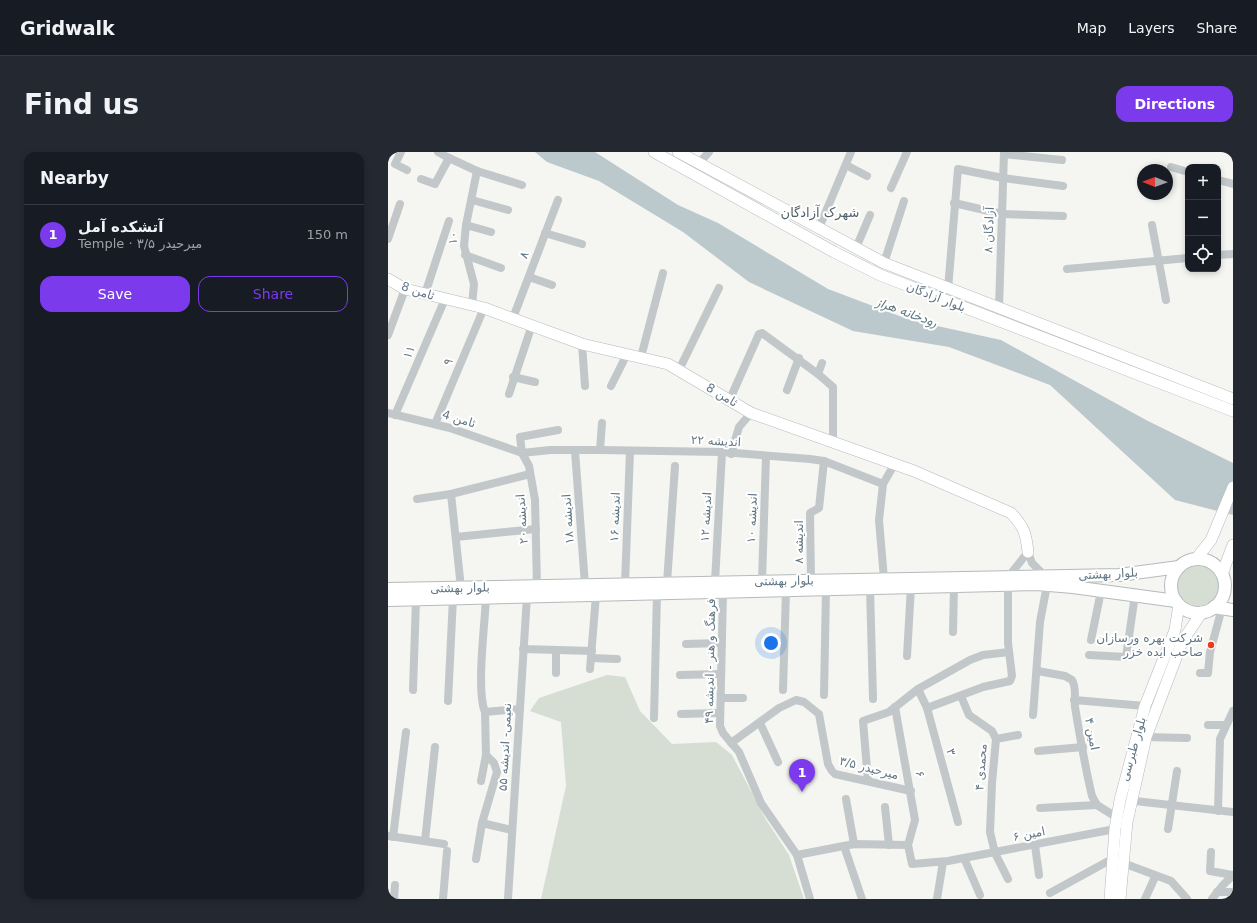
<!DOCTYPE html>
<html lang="en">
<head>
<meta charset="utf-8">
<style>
  body { margin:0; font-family:"DejaVu Sans",Vazirmatn,sans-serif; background:#242831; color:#f1f3f6 }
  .controls { position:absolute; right:12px; top:12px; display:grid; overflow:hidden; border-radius:8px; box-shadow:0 2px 6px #0003 }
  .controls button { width:36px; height:36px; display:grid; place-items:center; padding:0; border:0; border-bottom:1px solid #363941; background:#171b24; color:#f1f3f6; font:20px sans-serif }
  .compass { position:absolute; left:749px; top:12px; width:36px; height:36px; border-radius:50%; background:#171b24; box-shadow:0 2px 6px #0003; rotate:271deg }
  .you { position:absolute; left:383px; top:491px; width:14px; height:14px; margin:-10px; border:3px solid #fff; border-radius:50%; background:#1a73e8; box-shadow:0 0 0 6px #1a73e833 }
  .badge { display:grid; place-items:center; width:26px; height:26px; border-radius:50%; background:#7c3aed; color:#fff; font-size:13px; font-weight:700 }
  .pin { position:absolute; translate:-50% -33px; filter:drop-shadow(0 1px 2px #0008) }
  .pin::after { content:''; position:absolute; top:21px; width:14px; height:12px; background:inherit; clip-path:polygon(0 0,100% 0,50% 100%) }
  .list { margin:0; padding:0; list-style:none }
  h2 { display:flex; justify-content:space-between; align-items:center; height:52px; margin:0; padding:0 16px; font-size:17px }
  h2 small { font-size:13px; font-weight:400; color:#9ea1a6 }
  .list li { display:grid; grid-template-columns:26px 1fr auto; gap:12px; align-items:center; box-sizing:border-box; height:60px; padding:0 16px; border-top:1px solid #363941 }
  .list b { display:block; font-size:15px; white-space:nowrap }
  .list p { margin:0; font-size:13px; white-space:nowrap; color:#9ea1a6 }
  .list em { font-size:13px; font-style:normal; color:#9ea1a6 }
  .actions { display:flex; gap:8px; padding:12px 16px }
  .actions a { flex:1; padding:9px 0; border:1px solid #7c3aed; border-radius:12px; text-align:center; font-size:14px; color:#7c3aed }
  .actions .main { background:#7c3aed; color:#fff }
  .icon { flex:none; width:22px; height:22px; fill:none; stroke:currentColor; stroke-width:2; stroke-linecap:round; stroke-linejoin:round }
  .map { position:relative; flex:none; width:845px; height:747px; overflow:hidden; border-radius:12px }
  header { display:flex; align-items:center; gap:24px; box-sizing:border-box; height:56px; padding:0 20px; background:#171b24; border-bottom:1px solid #363941 }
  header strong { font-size:19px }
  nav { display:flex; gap:22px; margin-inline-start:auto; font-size:14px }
  .intro { display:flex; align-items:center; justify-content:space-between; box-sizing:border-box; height:96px; padding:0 24px }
  h1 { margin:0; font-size:28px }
  .button { padding:10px 18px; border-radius:12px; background:#7c3aed; color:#fff; font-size:14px; font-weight:700 }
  main { display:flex; gap:24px; padding:0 24px }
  aside { flex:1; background:#171b24; border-radius:12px; box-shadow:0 2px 6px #0003 }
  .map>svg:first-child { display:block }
  .green { fill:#d6ddd2 }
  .water { fill:#bbc8cc }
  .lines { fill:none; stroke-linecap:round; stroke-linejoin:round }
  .secondary-casing { stroke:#b4babe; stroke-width:12 }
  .primary-casing { stroke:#b5babd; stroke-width:14 }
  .street { stroke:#c2c7c9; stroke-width:8 }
  .secondary { stroke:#fff; stroke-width:11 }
  .primary { stroke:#fff; stroke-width:12 }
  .poi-dot { fill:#ed3a19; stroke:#fff; stroke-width:1.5 }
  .labels { text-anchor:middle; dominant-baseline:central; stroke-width:4; stroke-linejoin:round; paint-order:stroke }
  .street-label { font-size:12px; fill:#627784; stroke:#fff }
  .poi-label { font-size:12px; fill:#627784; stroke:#fff; text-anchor:end }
  .neighbourhood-label { font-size:13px; fill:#506068; stroke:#fff }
  .water-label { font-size:13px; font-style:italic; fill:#5e7a81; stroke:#fff }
</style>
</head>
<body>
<header>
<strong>Gridwalk</strong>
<nav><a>Map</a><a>Layers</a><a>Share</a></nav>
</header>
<div class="intro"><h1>Find us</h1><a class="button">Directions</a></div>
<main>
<aside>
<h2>Nearby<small></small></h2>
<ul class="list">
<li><span class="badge">1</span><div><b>آتشکده آمل</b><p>Temple · میرحیدر ۳/۵</p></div><em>150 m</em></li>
</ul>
<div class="actions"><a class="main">Save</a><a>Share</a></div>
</aside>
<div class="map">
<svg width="845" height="747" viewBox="0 0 845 747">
  <rect width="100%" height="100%" fill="#f5f5f1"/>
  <!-- green -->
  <g class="green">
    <circle cx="810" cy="434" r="27"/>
    <path d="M219,523L237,525L252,559L284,592L328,590L344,603L377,666L401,703L416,747H153L178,634L173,570L142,559L151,546Z"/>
  </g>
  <!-- water -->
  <path class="water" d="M147,0H207L290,53L330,71L440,137L522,168L613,188L758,268L845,311V363L787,348L662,233L561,195L465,179L361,130L295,80L211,29L159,10Z"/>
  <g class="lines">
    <defs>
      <g id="secondary">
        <path d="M266,0L446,100L492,123L845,259"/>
        <path d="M290,0L496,111L845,247"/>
        <path d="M0,127L17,137L96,156L194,192L280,212L363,261L526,319L623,361C636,375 638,381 640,400"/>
        <path d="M808,407L823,388L845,335"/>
        <path d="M834,422L845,393"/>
        <path d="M722,747L727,677L732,648L757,554L787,478L791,452"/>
        <path d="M732,747L739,670L758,585L794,490L814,460"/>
      </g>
      <g id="primary">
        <circle cx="810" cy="434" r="27"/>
        <path d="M0,437L731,423L791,415"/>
        <path d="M0,448L649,432L685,435L788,449"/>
        <path d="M826,455L845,458"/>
      </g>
    </defs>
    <!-- secondary casing -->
    <use href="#secondary" class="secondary-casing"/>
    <!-- primary casing -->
    <use href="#primary" class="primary-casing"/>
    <!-- street -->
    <g class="street">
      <path d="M13,0L7,12L19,18"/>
      <path d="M50,0L61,6"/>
      <path d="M616,2L674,8"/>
      <path d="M311,11L321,0"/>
      <path d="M458,13L479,24"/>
      <path d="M783,15L800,20"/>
      <path d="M33,27L47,32L61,6L89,19L134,33"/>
      <path d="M830,28L845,32"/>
      <path d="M503,36L519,0"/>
      <path d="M84,48L120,58"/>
      <path d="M566,51L614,62L675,64"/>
      <path d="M78,73L103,80"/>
      <path d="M764,73L778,148"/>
      <path d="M431,76L463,0"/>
      <path d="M157,81L194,92"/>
      <path d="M0,87L12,52"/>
      <path d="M468,96L482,63"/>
      <path d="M77,103L113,116"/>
      <path d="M830,103L845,102"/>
      <path d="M496,111L516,49"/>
      <path d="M679,117L800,106"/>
      <path d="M141,125L164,133"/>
      <path d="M560,137L570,17L615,26L675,34"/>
      <path d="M37,142L61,69"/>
      <path d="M84,153L86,132L76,94L78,73L89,19"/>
      <path d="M611,156L616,0"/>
      <path d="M125,166L170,48"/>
      <path d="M0,183L17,137"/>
      <path d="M194,192L197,234"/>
      <path d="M253,205L275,121"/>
      <path d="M434,211L430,222L445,235V290"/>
      <path d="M291,218L331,136"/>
      <path d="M125,225L147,230"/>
      <path d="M223,234L239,202"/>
      <path d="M399,238L411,206"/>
      <path d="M121,242L144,173"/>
      <path d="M342,247L371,182L374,181L430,222"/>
      <path d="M0,261L62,276L134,301L162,298H212L334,300L422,307L436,309L495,332L506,313"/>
      <path d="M7,263L57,147"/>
      <path d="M47,272L96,156"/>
      <path d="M212,298L214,271"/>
      <path d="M187,299L197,433"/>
      <path d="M343,302L351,275L363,261"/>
      <path d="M495,332L491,368L496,427"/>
      <path d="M29,347L63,342"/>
      <path d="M68,385L148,377"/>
      <path d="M640,400L644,411L656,423"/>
      <path d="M621,424L640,400"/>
      <path d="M423,428L422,361L431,356L436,309"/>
      <path d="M374,429L378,304"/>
      <path d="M327,430L334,300"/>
      <path d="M279,431L287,314"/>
      <path d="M237,432L242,299"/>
      <path d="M149,434L147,348L141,314L134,301L132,285L170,278"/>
      <path d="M73,436L63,342L142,322"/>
      <path d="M482,436L485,547"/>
      <path d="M335,440L332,574L335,581L351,600L373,651L409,703L422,747"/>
      <path d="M98,445C97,472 88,538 97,560L132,557"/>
      <path d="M565,480L566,434"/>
      <path d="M703,488L713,439"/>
      <path d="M298,492L333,491"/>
      <path d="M135,497L204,499"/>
      <path d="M168,498V521"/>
      <path d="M701,503L738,505L747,443"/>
      <path d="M519,504L523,435"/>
      <path d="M203,506L229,507"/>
      <path d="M202,517L208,443"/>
      <path d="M650,519L677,524L684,528C689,536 686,547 687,555C692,585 697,615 704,644L709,653L728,665"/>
      <path d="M812,521H820L822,500L834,456"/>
      <path d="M292,523L333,522"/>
      <path d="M530,537L539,556L570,670"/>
      <path d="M25,538L28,447"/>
      <path d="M395,538L398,438"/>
      <path d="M436,543L438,437"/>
      <path d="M573,544L581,563L604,579L608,587L604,631L602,680L607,701L620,727"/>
      <path d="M333,546H355"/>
      <path d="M686,548L757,554"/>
      <path d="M60,549L65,446"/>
      <path d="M507,555L527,668L520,693"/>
      <path d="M539,556L595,535L622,529L624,524L620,491V433"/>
      <path d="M293,562L332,561"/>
      <path d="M645,563L652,470L659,433"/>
      <path d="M266,566L269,441"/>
      <path d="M372,571L390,610"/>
      <path d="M820,573H838"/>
      <path d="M758,585L799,586"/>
      <path d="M608,587L630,583"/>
      <path d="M343,591L391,556L408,548L416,550L431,562L440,612L444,619L447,622L523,639"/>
      <path d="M650,599L695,595"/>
      <path d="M93,629L98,603L97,560"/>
      <path d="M480,629L475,569L501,560L530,537L582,508L595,503L621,500"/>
      <path d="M458,647L466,692"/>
      <path d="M738,648L845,660"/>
      <path d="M497,655L501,693"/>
      <path d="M652,656L709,653"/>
      <path d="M830,659L832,587L845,559"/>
      <path d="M94,671L124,678"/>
      <path d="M780,677L789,619"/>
      <path d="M1,684L56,692"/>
      <path d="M5,685L18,580"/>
      <path d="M37,689L47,595"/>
      <path d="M520,693L524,712L560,709L727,677"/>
      <path d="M647,693L651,723"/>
      <path d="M456,694L474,747"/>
      <path d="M823,700L822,719L845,723"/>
      <path d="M409,703L466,692L520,693"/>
      <path d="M576,706L592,743"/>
      <path d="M88,707L94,671L109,620L106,611L98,603"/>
      <path d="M735,711L783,729L799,747"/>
      <path d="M829,740H845"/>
      <path d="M662,741L724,707"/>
      <path d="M6,747L7,733"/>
      <path d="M55,747L59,699"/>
      <path d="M120,747L139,444"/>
      <path d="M549,747L555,710"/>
      <path d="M757,747L767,725"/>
      <path d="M824,747L835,733L845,723"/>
    </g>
    <!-- secondary -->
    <use href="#secondary" class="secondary"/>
    <!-- primary -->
    <use href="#primary" class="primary"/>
  </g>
  <!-- markers -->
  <circle class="poi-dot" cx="823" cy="493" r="4"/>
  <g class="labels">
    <!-- street labels -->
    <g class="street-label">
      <text transform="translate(601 78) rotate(-88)">آزادگان ۸</text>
      <text transform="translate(65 86) rotate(-87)">۱۰</text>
      <text transform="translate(136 103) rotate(-70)">۸</text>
      <text transform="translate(30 139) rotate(18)">ثامن 8</text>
      <text transform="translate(548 145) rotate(21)">بلوار آزادگان</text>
      <text transform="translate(21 200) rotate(-67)">۱۱</text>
      <text transform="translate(60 210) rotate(-67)">۹</text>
      <text transform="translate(334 243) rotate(31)">ثامن 8</text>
      <text transform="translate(71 267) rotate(17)">ثامن 4</text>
      <text transform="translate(328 289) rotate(3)">اندیشه ۲۲</text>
      <text transform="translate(227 365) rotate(-88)">اندیشه ۱۶</text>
      <text transform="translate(318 365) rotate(-87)">اندیشه ۱۲</text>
      <text transform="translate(364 366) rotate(-88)">اندیشه ۱۰</text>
      <text transform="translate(134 367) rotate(-94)">اندیشه ۲۰</text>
      <text transform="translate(180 367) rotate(-94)">اندیشه ۱۸</text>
      <text transform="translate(411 390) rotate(-90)">اندیشه ۸</text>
      <text transform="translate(720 422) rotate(-3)">بلوار بهشتی</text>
      <text transform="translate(396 429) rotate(-1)">بلوار بهشتی</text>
      <text transform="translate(72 436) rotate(-1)">بلوار بهشتی</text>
      <text transform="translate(322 509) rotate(-89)">فرهنگ و هنر - اندیشه ۴۹</text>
      <text transform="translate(704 582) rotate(79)">امین ۴</text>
      <text transform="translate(117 595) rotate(-87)">نعیمی- اندیشه ۵۵</text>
      <text transform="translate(745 597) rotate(-74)">بلوار طبرسی</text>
      <text transform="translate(563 600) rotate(74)">۳</text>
      <text transform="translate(593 615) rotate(-86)">محمدی ۴</text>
      <text transform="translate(481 616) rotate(14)">میرحیدر ۳/۵</text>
      <text transform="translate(532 622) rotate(79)">۶</text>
      <text transform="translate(641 682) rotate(-11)">امین ۶</text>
    </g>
    <!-- poi labels -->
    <g class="poi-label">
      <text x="815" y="486">شرکت بهره ورسازان<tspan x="815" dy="14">صاحب ایده خزر</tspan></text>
    </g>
    <!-- neighbourhood labels -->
    <g class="neighbourhood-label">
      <text x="432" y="60">شهرک آزادگان</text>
    </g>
    <!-- water labels -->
    <g class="water-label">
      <text transform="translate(519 160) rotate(20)">رودخانه هراز</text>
    </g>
  </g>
</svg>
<div class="controls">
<button>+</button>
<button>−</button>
<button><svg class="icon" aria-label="locate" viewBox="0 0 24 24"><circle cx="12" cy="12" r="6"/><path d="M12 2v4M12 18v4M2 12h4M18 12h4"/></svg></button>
</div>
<svg class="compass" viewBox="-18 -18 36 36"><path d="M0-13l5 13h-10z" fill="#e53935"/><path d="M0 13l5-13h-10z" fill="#9ea1a6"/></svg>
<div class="you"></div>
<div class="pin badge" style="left:414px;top:640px">1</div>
</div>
</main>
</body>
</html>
